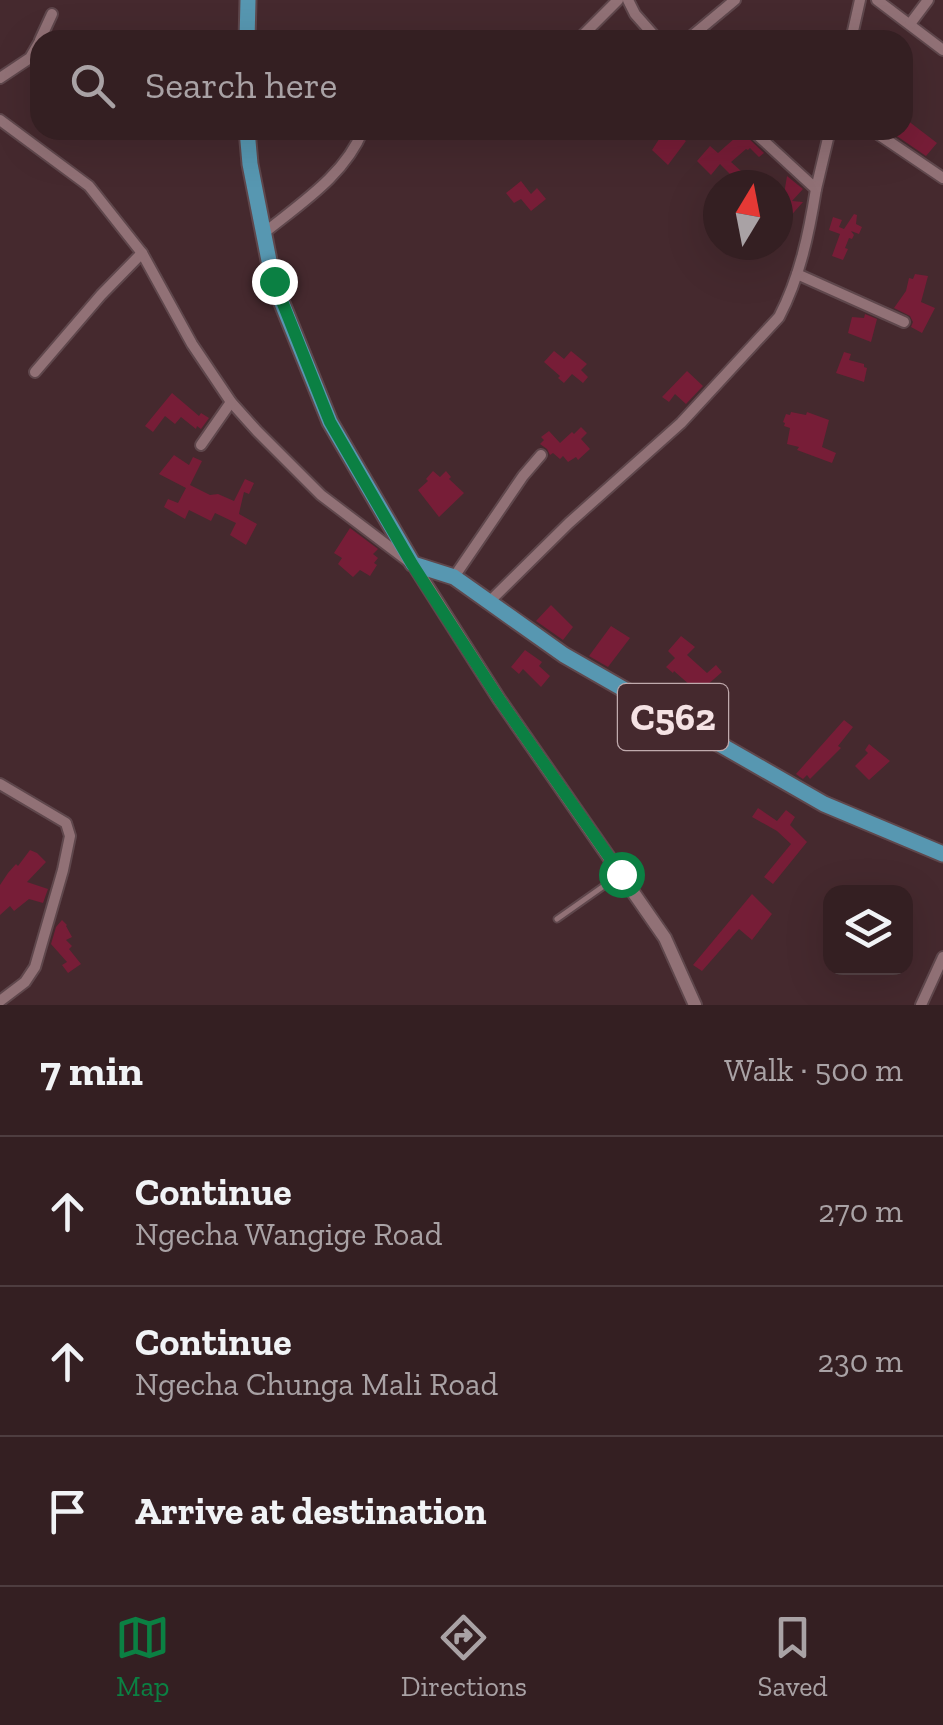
<!DOCTYPE html>
<html lang="en">
<head>
<meta charset="utf-8">
<style>
  body { margin:0; font-family:"Zilla Slab",serif; background:#3c272a; color:#f1f3f6 }
  .controls { position:absolute; right:30px; bottom:30px; display:grid; overflow:hidden; border-radius:20px; box-shadow:0 10px 40px #0002 }
  .controls button { width:90px; height:90px; display:grid; place-items:center; padding:0; border:0; border-bottom:2px solid #4e3d40; background:#341f22; color:#f1f3f6; font:50px sans-serif }
  .compass { position:absolute; left:703px; top:170px; width:90px; height:90px; border-radius:50%; background:#341f22; box-shadow:0 10px 40px #0002; rotate:10deg }
  .stop { position:absolute; width:30px; height:30px; margin:-22px; border:8px solid #0b8043; border-radius:50%; background:#fff }
  .stop.end { background:#0b8043; border-color:#fff; box-shadow:0 2px 10px #0008 }
  .list { margin:0; padding:0; list-style:none }
  h2 { display:flex; justify-content:space-between; align-items:center; height:130px; margin:0; padding:0 40px; font-size:42px }
  h2 small { font-size:32px; font-weight:400; color:#a9a2a5 }
  .list li { display:grid; grid-template-columns:65px 1fr auto; gap:30px; align-items:center; box-sizing:border-box; height:150px; padding:0 40px; border-top:2px solid #4e3d40 }
  .list b { display:block; font-size:38px; white-space:nowrap }
  .list p { margin:0; font-size:32px; white-space:nowrap; color:#a9a2a5 }
  .list em { font-size:32px; font-style:normal; color:#a9a2a5 }
  .icon { flex:none; width:55px; height:55px; fill:none; stroke:currentColor; stroke-width:2; stroke-linecap:round; stroke-linejoin:round }
  .map { position:relative; flex:none; width:943px; height:1005px; overflow:hidden }
  .search { position:absolute; background:#341f22; box-shadow:0 10px 40px #0002; left:30px; right:30px; top:30px; height:110px; display:flex; align-items:center; gap:25px; box-sizing:border-box; padding:0 35px; border-radius:30px; color:#a9a2a5; font-size:38px }
  .sheet { height:580px; background:#341f22 }
  nav { display:flex; justify-content:space-around; align-items:center; box-sizing:border-box; height:140px; border-top:2px solid #4e3d40; background:#341f22; font-size:28px; color:#a9a2a5 }
  nav a { display:grid; justify-items:center; gap:5px }
  nav .on { color:#0b8043 }
  .map>svg:first-child { display:block }
  .building { fill:#771d37 }
  .lines { fill:none; stroke-linecap:round; stroke-linejoin:round }
  .service-casing { stroke:#5f474c; stroke-width:9 }
  .minor-casing { stroke:#5f474c; stroke-width:14 }
  .tertiary-casing { stroke:#5f474c; stroke-width:16 }
  .primary-casing { stroke:#5f474c; stroke-width:19 }
  .service { stroke:#917176; stroke-width:5 }
  .minor { stroke:#917176; stroke-width:10 }
  .tertiary { stroke:#917176; stroke-width:12 }
  .primary { stroke:#5797b1; stroke-width:15 }
  .route { stroke:#0b8043; stroke-width:12 }
  .labels { text-anchor:middle; dominant-baseline:central; stroke-width:8; stroke-linejoin:round; paint-order:stroke }
  .shield { fill:#45292e; stroke:#c0aaad; stroke-width:2.5 }
  .shield-label { font-size:38px; font-weight:bold; fill:#f5e2e4 }
</style>
</head>
<body>
<div class="map">
<svg width="943" height="1005" viewBox="0 0 943 1005">
  <rect width="100%" height="100%" fill="#45292e"/>
  <!-- building -->
  <g class="building">
    <path d="M903,117L937,143L926,156L888,130H903Z"/>
    <path d="M665,130L672,134L674,132L686,141L668,165L652,150Z"/>
    <path d="M727,130H743L746,136L764,153L759,157L750,148L748,150L746,149L731,162L741,171L734,178L720,164L711,175L697,161L710,146L718,153L735,138Z"/>
    <path d="M787,176L803,189L792,201L803,202L787,220L778,212V200L784,194Z"/>
    <path d="M521,181L531,194L537,188L546,199L531,211L521,199L514,203L506,193Z"/>
    <path d="M854,214L857,215L856,224L862,227L859,234L851,231L854,235L852,239L849,238L845,248L848,249L843,260L832,256L840,234L829,230L833,217L842,220L839,227L844,229Z"/>
    <path d="M915,274L928,276L921,302L935,308L922,333L911,327L913,322L910,316L894,308L906,291L909,278L913,279Z"/>
    <path d="M865,314L877,319L871,342L848,333L852,317L864,318Z"/>
    <path d="M554,351L564,359L571,351L587,364L581,370L588,377L583,383L572,374L564,383L558,378L560,376L544,362Z"/>
    <path d="M844,352L851,354L849,360L864,364V367L867,368L864,382L836,373Z"/>
    <path d="M687,371L703,386L686,404L675,394L669,402L662,397Z"/>
    <path d="M172,393L199,416L201,413L209,418L201,429L197,426L196,429L181,417L175,424L165,416L153,432L145,426Z"/>
    <path d="M791,412L806,415L807,412L829,420L822,447L836,453L832,463L797,450L799,447L787,444L790,428L784,426L785,423L783,422L786,414L790,415Z"/>
    <path d="M581,427L587,433L581,439L590,449L578,460L576,457L568,462L563,456L560,459L553,453L550,455L547,449L540,444L544,440L541,437L549,431L560,443L572,432L574,434Z"/>
    <path d="M174,455L189,465L193,457L202,461L190,485L210,495L218,494L234,501L245,479L254,483L249,494L244,492L240,509L239,514L257,524L246,545L230,535L236,523L215,513L211,521L189,510L185,519L164,507L168,499L178,503L186,488L159,474Z"/>
    <path d="M433,471L440,477L446,471L451,477L449,479L464,493L439,517L418,490L428,481L426,479Z"/>
    <path d="M350,528L378,549L373,554L378,558L374,563L377,565L370,576L360,570L353,577L338,564L342,558L334,553Z"/>
    <path d="M551,605L573,627L563,640L536,621Z"/>
    <path d="M611,626L630,638L608,667L589,656Z"/>
    <path d="M681,636L695,647L687,655L707,673L716,665L722,672L706,686L714,695L692,715L683,706L681,709L674,704L691,686L674,671L673,673L666,667L675,658L668,651Z"/>
    <path d="M525,650L542,662L539,666L550,676L541,687L523,669L519,674L511,667Z"/>
    <path d="M844,720L853,727L838,746L841,748L810,779L807,775L803,779L800,777L796,774Z"/>
    <path d="M869,744L890,761L869,780L855,766L868,753L865,750Z"/>
    <path d="M758,808L777,821L786,810L795,817L790,825L807,842L773,884L764,877L791,844L777,831L752,817Z"/>
    <path d="M30,850L37,853L46,862L27,882L48,889L43,903L29,899L14,911L10,906L0,915V885L8,873L16,864L18,866Z"/>
    <path d="M752,894L772,914L752,940L739,929L702,971L693,965Z"/>
    <path d="M62,920L67,925L66,926L72,937L66,940L72,946L69,949L81,964L68,973L62,965L67,962L51,944L56,927Z"/>
  </g>
  <g class="lines">
    <defs>
      <path id="service" d="M557,919L618,876"/>
      <g id="minor">
        <path d="M628,0L635,14L658,40"/>
        <path d="M877,0L943,50"/>
        <path d="M910,24L928,0"/>
        <path d="M40,40L52,14"/>
        <path d="M470,40L474,38"/>
        <path d="M578,40L618,0"/>
        <path d="M687,40L735,0"/>
        <path d="M851,40L860,0"/>
        <path d="M0,78L30,58L40,41"/>
        <path d="M0,120L89,186L142,253L192,344L231,402L257,431L321,495L408,561"/>
        <path d="M872,130L943,178"/>
        <path d="M816,189L830,130"/>
        <path d="M264,233C301,203 345,175 363,130"/>
        <path d="M797,274L904,322"/>
        <path d="M35,372L101,295L142,253"/>
        <path d="M201,445L231,402"/>
        <path d="M454,577L523,476L541,455"/>
        <path d="M489,602L569,523L681,423L779,317C800,277 809,233 816,189L752,130"/>
        <path d="M0,784L66,823L70,836L63,870L35,967L25,982L0,1001"/>
        <path d="M921,1005L943,957"/>
      </g>
      <path id="tertiary" d="M413,564L499,699L665,938L695,1005"/>
      <g id="primary">
        <path d="M247,40L248,0"/>
        <path d="M247,130L250,164L273,281L330,422L413,564L454,577L564,655L824,804L943,854"/>
      </g>
    </defs>
    <!-- service casing -->
    <use href="#service" class="service-casing"/>
    <!-- minor casing -->
    <use href="#minor" class="minor-casing"/>
    <!-- tertiary casing -->
    <use href="#tertiary" class="tertiary-casing"/>
    <!-- primary casing -->
    <use href="#primary" class="primary-casing"/>
    <!-- service -->
    <use href="#service" class="service"/>
    <!-- minor -->
    <use href="#minor" class="minor"/>
    <!-- tertiary -->
    <use href="#tertiary" class="tertiary"/>
    <!-- primary -->
    <use href="#primary" class="primary"/>
  </g>
  <g class="lines">
    <!-- route -->
    <path class="route" d="M274,281L330,422L412,564L499,699L621,874"/>
  </g>
  <g class="labels">
    <!-- shield labels -->
    <rect class="shield" x="618" y="684" width="110" height="66" rx="8"/>
    <g class="shield-label">
      <text x="673" y="717">C562</text>
    </g>
  </g>
</svg>
<div class="controls">
<button><svg class="icon" aria-label="layers" viewBox="0 0 24 24"><path d="M12 4l9 5-9 5-9-5zM3 14l9 5 9-5"/></svg></button>
</div>
<svg class="compass" viewBox="-18 -18 36 36"><path d="M0-13l5 13h-10z" fill="#e53935"/><path d="M0 13l5-13h-10z" fill="#a9a2a5"/></svg>
<div class="stop" style="left:621px;top:874px"></div>
<div class="stop end" style="left:274px;top:281px"></div>
<div class="search"><svg class="icon" aria-label="search" viewBox="0 0 24 24"><circle cx="10" cy="10" r="6"/><path d="M15 15l6 6"/></svg>Search here</div>
</div>
<section class="sheet">
<h2>7 min<small>Walk · 500 m</small></h2>
<ul class="list">
<li><svg class="icon" aria-label="ahead" viewBox="0 0 24 24"><path d="M12 20V5M6 11l6-6 6 6"/></svg><div><b>Continue</b><p>Ngecha Wangige Road</p></div><em>270 m</em></li>
<li><svg class="icon" aria-label="ahead" viewBox="0 0 24 24"><path d="M12 20V5M6 11l6-6 6 6"/></svg><div><b>Continue</b><p>Ngecha Chunga Mali Road</p></div><em>230 m</em></li>
<li><svg class="icon" aria-label="arrive" viewBox="0 0 24 24"><path d="M6 21V4h12l-3 4 3 4H6"/></svg><div><b>Arrive at destination</b></div></li>
</ul>
</section>
<nav>
<a class="on"><svg class="icon" aria-label="map" viewBox="0 0 24 24"><path d="M3 6l6-2 6 2 6-2v14l-6 2-6-2-6 2zM9 4v14M15 6v14"/></svg>Map</a>
<a><svg class="icon" aria-label="directions" viewBox="0 0 24 24"><path d="M12 3l9 9-9 9-9-9zM9 14v-3h6M13 9l2 2-2 2"/></svg>Directions</a>
<a><svg class="icon" aria-label="saved" viewBox="0 0 24 24"><path d="M7 4h10v16l-5-4-5 4z"/></svg>Saved</a>
</nav>
</body>
</html>
